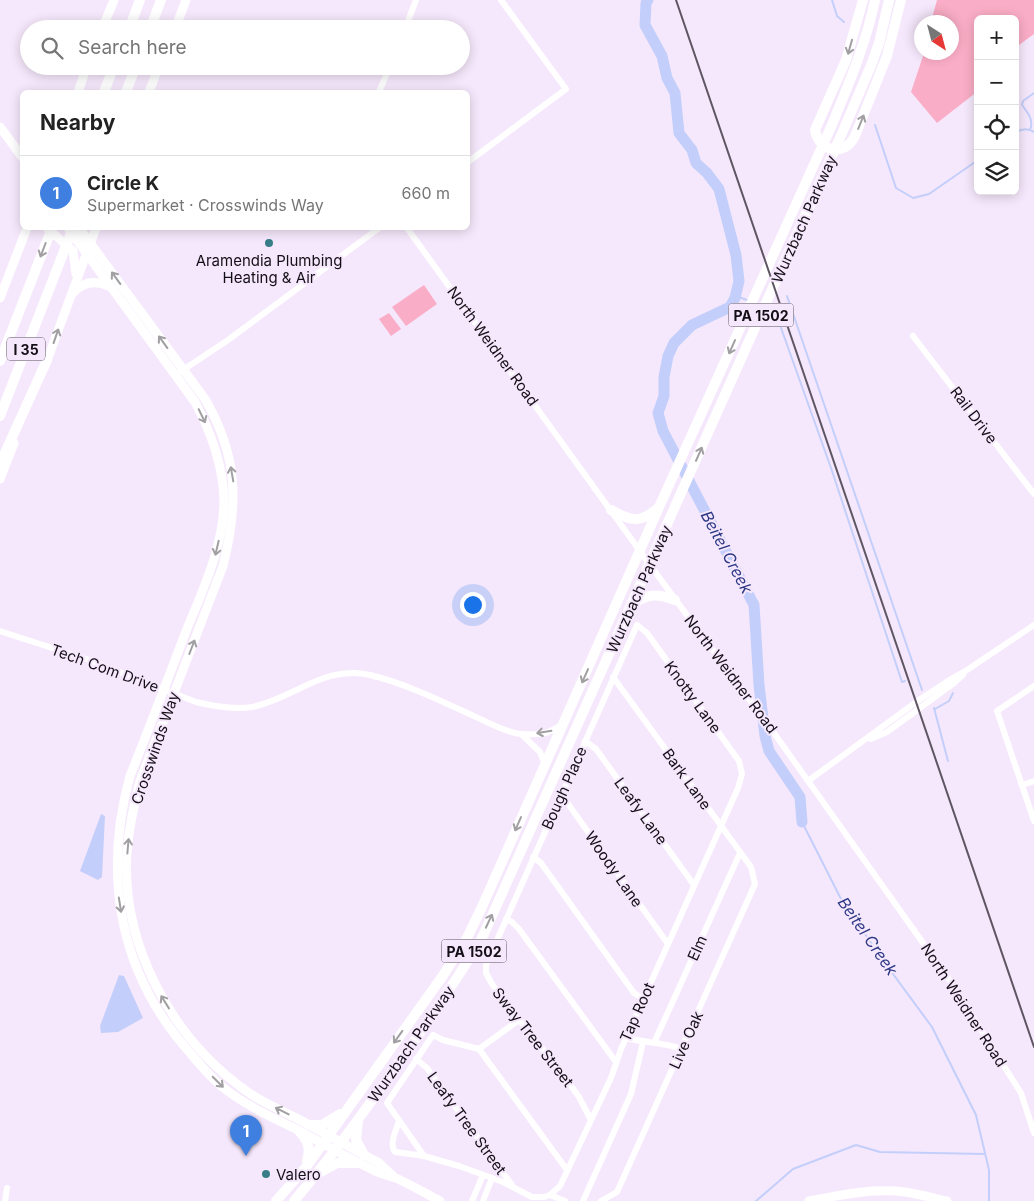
<!DOCTYPE html>
<html lang="en">
<head>
<meta charset="utf-8">
<style>
  body { margin:0; font-family:Inter,sans-serif; background:#f6f6f6; color:#222 }
  .controls { position:absolute; right:15px; top:15px; display:grid; overflow:hidden; border-radius:8px; box-shadow:0 2px 12px #0003 }
  .controls button { width:45px; height:45px; display:grid; place-items:center; padding:0; border:0; border-bottom:1px solid #e0e0e0; background:#fff; color:#222; font:25px sans-serif }
  .compass { position:absolute; left:914px; top:15px; width:45px; height:45px; border-radius:50%; background:#fff; box-shadow:0 2px 12px #0003; rotate:144deg }
  .you { position:absolute; left:472px; top:604px; width:18px; height:18px; margin:-12px; border:4px solid #fff; border-radius:50%; background:#1a73e8; box-shadow:0 0 0 8px #1a73e833 }
  .badge { display:grid; place-items:center; width:32px; height:32px; border-radius:50%; background:#db2777; color:#fff; font-size:16px; font-weight:700 }
  .pin { position:absolute; translate:-50% -41px; filter:drop-shadow(0 1px 2px #0008) }
  .pin::after { content:''; position:absolute; top:26px; width:18px; height:15px; background:inherit; clip-path:polygon(0 0,100% 0,50% 100%) }
  .list { margin:0; padding:0; list-style:none }
  h2 { display:flex; justify-content:space-between; align-items:center; height:65px; margin:0; padding:0 20px; font-size:21px }
  h2 small { font-size:16px; font-weight:400; color:#767676 }
  .list li { display:grid; grid-template-columns:32px 1fr auto; gap:15px; align-items:center; box-sizing:border-box; height:75px; padding:0 20px; border-top:1px solid #e0e0e0 }
  .list b { display:block; font-size:19px; white-space:nowrap }
  .list p { margin:0; font-size:16px; white-space:nowrap; color:#767676 }
  .list em { font-size:16px; font-style:normal; color:#767676 }
  .icon { flex:none; width:28px; height:28px; fill:none; stroke:currentColor; stroke-width:2; stroke-linecap:round; stroke-linejoin:round }
  .map { position:relative; flex:none; width:1034px; height:1201px; overflow:hidden }
  .search { position:absolute; background:#fff; box-shadow:0 2px 12px #0003; left:20px; top:20px; width:450px; height:55px; display:flex; align-items:center; gap:12px; box-sizing:border-box; padding:0 18px; border-radius:28px; color:#767676; font-size:19px }
  .panel { position:absolute; background:#fff; box-shadow:0 2px 12px #0003; left:20px; top:90px; width:450px; height:140px; border-radius:8px }
  .map>svg:first-child { display:block }
  .green { fill:#faadc6 }
  .water { fill:#c3cffa }
  .lines { fill:none; stroke-linecap:round; stroke-linejoin:round }
  .stream { stroke:#c3cffa; stroke-width:2 }
  .river { stroke:#c3cffa; stroke-width:11 }
  .minor { stroke:#fff; stroke-width:6 }
  .major { stroke:#fff; stroke-width:9 }
  .highway { stroke:#fff; stroke-width:10 }
  .rail { stroke:#5e5662; stroke-width:2 }
  .oneway { stroke:#a19fa2 }
  .poi-dot { fill:#377e89; stroke:#f6e8fc; stroke-width:2 }
  .labels { text-anchor:middle; dominant-baseline:central; stroke-width:4; stroke-linejoin:round; paint-order:stroke }
  .shield { fill:#f6e8fc; stroke:#58505c; stroke-width:1 }
  .shield-label { font-size:14px; font-weight:bold; fill:#140f17 }
  .street-label { font-size:15px; fill:#140f17; stroke:#f6e8fc }
  .poi-label { font-size:15px; fill:#140f17; stroke:#f6e8fc }
  .water-label { font-size:16px; font-style:italic; fill:#2d3886; stroke:#f6e8fc }
</style>
</head>
<body>
<div class="map">
<svg width="1034" height="1201" viewBox="0 0 1034 1201">
  <rect width="100%" height="100%" fill="#f6e8fc"/>
  <!-- green -->
  <g class="green">
    <path d="M937,0H1034V34L1015,48V19H978V91L937,123L911,92L924,53L952,52V22H931Z"/>
    <path d="M424,285L437,304L406,326L392,307Z"/>
    <path d="M389,313L401,329L391,336L379,319Z"/>
  </g>
  <!-- water -->
  <g class="water">
    <path d="M101,814L105,816L102,877L98,880L80,871Z"/>
    <path d="M119,975L124,976L143,1018L118,1032L101,1033L100,1026Z"/>
  </g>
  <g class="lines">
    <!-- stream -->
    <g class="stream">
      <path d="M832,0L837,16L844,22"/>
      <path d="M875,125L896,188L913,198L929,194L978,160"/>
      <path d="M1030,130C1034,120 1028,113 1022,105L1023,101L1034,93"/>
      <path d="M1015,133C1021,129 1028,128 1034,132"/>
      <path d="M736,296L747,300"/>
      <path d="M787,296L922,690"/>
      <path d="M768,308L775,311L831,468L902,682L905,681"/>
      <path d="M934,708L948,761"/>
      <path d="M935,709L949,701L953,693"/>
      <path d="M802,822L840,897L882,959L932,1027L976,1115L989,1170V1201"/>
      <path d="M756,1201L793,1169L856,1145L880,1152L985,1154"/>
    </g>
    <!-- river -->
    <path class="river" d="M648,0L646,3L645,25L662,56L667,78L675,93L679,133L692,150L696,163L707,173L719,189L736,255L739,281L735,298L730,307L692,325L674,343L668,356L664,377V396L658,413L663,431L754,605L759,685L765,736L769,751L800,797L802,822"/>
    <!-- minor -->
    <g class="minor">
      <path d="M405,29L416,0"/>
      <path d="M379,92L390,66"/>
      <path d="M468,162L566,89L501,0"/>
      <path d="M407,228L650,565L774,733L950,981L1021,1093L1034,1133"/>
      <path d="M913,336L1034,494"/>
      <path d="M180,372L228,340L379,228"/>
      <path d="M0,631L86,659L196,702C213,706 234,710 252,707C293,699 325,664 370,675C407,684 441,701 476,717C489,723 507,733 522,734C538,735 547,735 561,725"/>
      <path d="M1034,686L997,711L1034,821"/>
      <path d="M521,734L540,752L545,765"/>
      <path d="M871,739L887,732L954,683L963,675"/>
      <path d="M585,741L596,749L694,885"/>
      <path d="M808,781L919,700L951,679L967,670L1034,625"/>
      <path d="M1022,785L1034,781"/>
      <path d="M561,794L668,944"/>
      <path d="M533,857L541,863L634,993L643,999"/>
      <path d="M506,919L512,922L519,929L616,1062"/>
      <path d="M626,1038C645,1043 664,1042 682,1049"/>
      <path d="M654,1043L740,853"/>
      <path d="M479,1049L567,1170"/>
      <path d="M479,1049L519,1020"/>
      <path d="M416,1059L427,1068L512,1185"/>
      <path d="M399,1121C396,1130 389,1144 395,1152L424,1156L459,1166L503,1182L532,1197H544L550,1195L560,1186L611,1078L621,1049L738,788L742,774L739,761L647,633L637,625L486,965V973L492,984L530,1034L556,1065L579,1097L591,1120"/>
      <path d="M424,1156L387,1103L433,1035L443,1040L479,1049"/>
      <path d="M550,1195L565,1201"/>
      <path d="M5,1201L7,1188"/>
      <path d="M472,1201L483,1175"/>
      <path d="M483,1201L492,1178"/>
      <path d="M583,1201L631,1094L643,1042"/>
      <path d="M601,1201L617,1192L755,884L751,867L613,677"/>
    </g>
    <!-- major -->
    <g class="major">
      <path d="M102,29L114,0"/>
      <path d="M175,29L186,0"/>
      <path d="M78,92L87,66"/>
      <path d="M149,92L159,66"/>
      <path d="M0,127L22,157"/>
      <path d="M47,228L73,251L76,274"/>
      <path d="M68,228L195,402C211,432 223,465 224,500C224,547 202,591 185,634C167,681 149,729 130,776C102,878 120,975 191,1054C201,1066 213,1080 225,1089C247,1106 273,1118 298,1130C322,1143 346,1157 371,1169C379,1174 388,1175 396,1178C411,1185 425,1193 440,1201"/>
      <path d="M79,228L205,399C238,456 239,503 223,566L140,781C134,804 129,828 127,852C121,944 171,1037 245,1090C262,1103 283,1111 302,1121C328,1135 353,1149 379,1163L393,1176"/>
      <path d="M72,294C82,282 95,280 109,286"/>
      <path d="M0,298L27,228"/>
      <path d="M45,366L96,228"/>
      <path d="M0,479L14,443"/>
      <path d="M809,1201C841,1195 873,1188 905,1192C919,1194 933,1198 947,1201"/>
    </g>
    <!-- highway -->
    <g class="highway">
      <path d="M863,0L846,60L815,130C819,152 845,157 855,136L887,56L901,0"/>
      <path d="M129,29L140,0"/>
      <path d="M150,29L161,0"/>
      <path d="M104,92L114,66"/>
      <path d="M126,92L136,66"/>
      <path d="M0,361L52,228"/>
      <path d="M0,416L73,228"/>
      <path d="M0,464L47,360"/>
      <path d="M611,510C631,521 640,524 658,508"/>
      <path d="M633,603C649,594 657,593 675,600"/>
      <path d="M358,1121L356,1140L364,1155"/>
      <path d="M309,1125H322L340,1114"/>
      <path d="M299,1131C308,1141 311,1148 307,1161"/>
      <path d="M321,1172L337,1163H360"/>
      <path d="M276,1201L306,1167L442,977L466,940L482,907L660,505L831,127C848,86 866,44 875,0"/>
      <path d="M294,1201C333,1155 368,1107 402,1058C430,1019 457,979 482,938L843,131L872,63L879,43L889,0"/>
    </g>
    <!-- rail -->
    <path class="rail" d="M676,0L1034,1047"/>
  </g>
  <!-- one-way arrows -->
  <defs><path id="oneway-shaft" d="M-6 0H5M1.5-3L5.5 0L1.5 3" fill="none" stroke-width="1.6" stroke-linecap="round" stroke-linejoin="round" transform="scale(1.25)"/></defs>
  <g class="oneway">
    <use href="#oneway-shaft" transform="translate(850 47) rotate(106)"/>
    <use href="#oneway-shaft" transform="translate(861 122) rotate(-68)"/>
    <use href="#oneway-shaft" transform="translate(43 250) rotate(111)"/>
    <use href="#oneway-shaft" transform="translate(116 278) rotate(-126)"/>
    <use href="#oneway-shaft" transform="translate(56 336) rotate(-71)"/>
    <use href="#oneway-shaft" transform="translate(163 342) rotate(-126)"/>
    <use href="#oneway-shaft" transform="translate(732 347) rotate(114)"/>
    <use href="#oneway-shaft" transform="translate(202 416) rotate(64)"/>
    <use href="#oneway-shaft" transform="translate(699 454) rotate(-66)"/>
    <use href="#oneway-shaft" transform="translate(232 474) rotate(-100)"/>
    <use href="#oneway-shaft" transform="translate(217 548) rotate(103)"/>
    <use href="#oneway-shaft" transform="translate(192 647) rotate(-69)"/>
    <use href="#oneway-shaft" transform="translate(585 676) rotate(114)"/>
    <use href="#oneway-shaft" transform="translate(544 732) rotate(171)"/>
    <use href="#oneway-shaft" transform="translate(518 824) rotate(114)"/>
    <use href="#oneway-shaft" transform="translate(128 846) rotate(-85)"/>
    <use href="#oneway-shaft" transform="translate(120 905) rotate(81)"/>
    <use href="#oneway-shaft" transform="translate(489 921) rotate(-65)"/>
    <use href="#oneway-shaft" transform="translate(165 1002) rotate(-122)"/>
    <use href="#oneway-shaft" transform="translate(398 1037) rotate(126)"/>
    <use href="#oneway-shaft" transform="translate(218 1082) rotate(45)"/>
    <use href="#oneway-shaft" transform="translate(282 1111) rotate(-153)"/>
  </g>
  <!-- markers -->
  <g class="poi-dot">
    <circle cx="269" cy="243" r="5"/>
    <circle cx="266" cy="1174" r="5"/>
  </g>
  <g class="labels">
    <!-- shield labels -->
    <g class="shield">
      <rect x="728.5" y="303.5" width="65" height="23" rx="4"/>
      <rect x="7" y="337.5" width="38" height="23" rx="4"/>
      <rect x="441.5" y="939.5" width="65" height="23" rx="4"/>
    </g>
    <g class="shield-label">
      <text x="761" y="315">PA 1502</text>
      <text x="26" y="349">I 35</text>
      <text x="474" y="951">PA 1502</text>
    </g>
    <!-- street labels -->
    <g class="street-label">
      <text transform="translate(804 219) rotate(-66)">Wurzbach Parkway</text>
      <text transform="translate(493 346) rotate(54)">North Weidner Road</text>
      <text transform="translate(974 415) rotate(53)">Rail Drive</text>
      <text transform="translate(639 589) rotate(-66)">Wurzbach Parkway</text>
      <text transform="translate(105 668) rotate(20)">Tech Com Drive</text>
      <text transform="translate(731 674) rotate(53)">North Weidner Road</text>
      <text transform="translate(693 697) rotate(54)">Knotty Lane</text>
      <text transform="translate(155 748) rotate(-71)">Crosswinds Way</text>
      <text transform="translate(687 779) rotate(54)">Bark Lane</text>
      <text transform="translate(564 788) rotate(-66)">Bough Place</text>
      <text transform="translate(641 811) rotate(54)">Leafy Lane</text>
      <text transform="translate(614 869) rotate(55)">Woody Lane</text>
      <text transform="translate(697 948) rotate(-66)">Elm</text>
      <text transform="translate(964 1005) rotate(57)">North Weidner Road</text>
      <text transform="translate(637 1012) rotate(-66)">Tap Root</text>
      <text transform="translate(533 1037) rotate(52)">Sway Tree Street</text>
      <text transform="translate(686 1040) rotate(-66)">Live Oak</text>
      <text transform="translate(411 1044) rotate(-55)">Wurzbach Parkway</text>
      <text transform="translate(467 1123) rotate(54)">Leafy Tree Street</text>
    </g>
    <!-- poi labels -->
    <g class="poi-label">
      <text x="269" y="260">Aramendia Plumbing<tspan x="269" dy="17">Heating &amp; Air</tspan></text>
      <text x="276" y="1174" text-anchor="start">Valero</text>
    </g>
    <!-- water labels -->
    <g class="water-label">
      <text transform="translate(727 552) rotate(62)">Beitel Creek</text>
      <text transform="translate(868 936) rotate(55)">Beitel Creek</text>
    </g>
  </g>
</svg>
<div class="controls">
<button>+</button>
<button>−</button>
<button><svg class="icon" aria-label="locate" viewBox="0 0 24 24"><circle cx="12" cy="12" r="6"/><path d="M12 2v4M12 18v4M2 12h4M18 12h4"/></svg></button>
<button><svg class="icon" aria-label="layers" viewBox="0 0 24 24"><path d="M12 4l9 5-9 5-9-5zM3 14l9 5 9-5"/></svg></button>
</div>
<svg class="compass" viewBox="-18 -18 36 36"><path d="M0-13l5 13h-10z" fill="#e53935"/><path d="M0 13l5-13h-10z" fill="#767676"/></svg>
<div class="you"></div>
<div class="pin badge" style="left:246px;top:1156px;background:#3f7fe0">1</div>
<div class="search"><svg class="icon" aria-label="search" viewBox="0 0 24 24"><circle cx="10" cy="10" r="6"/><path d="M15 15l6 6"/></svg>Search here</div>
<section class="panel">
<h2>Nearby<small></small></h2>
<ul class="list">
<li><span class="badge" style="background:#3f7fe0">1</span><div><b>Circle K</b><p>Supermarket · Crosswinds Way</p></div><em>660 m</em></li>
</ul>
</section>
</div>
</body>
</html>
